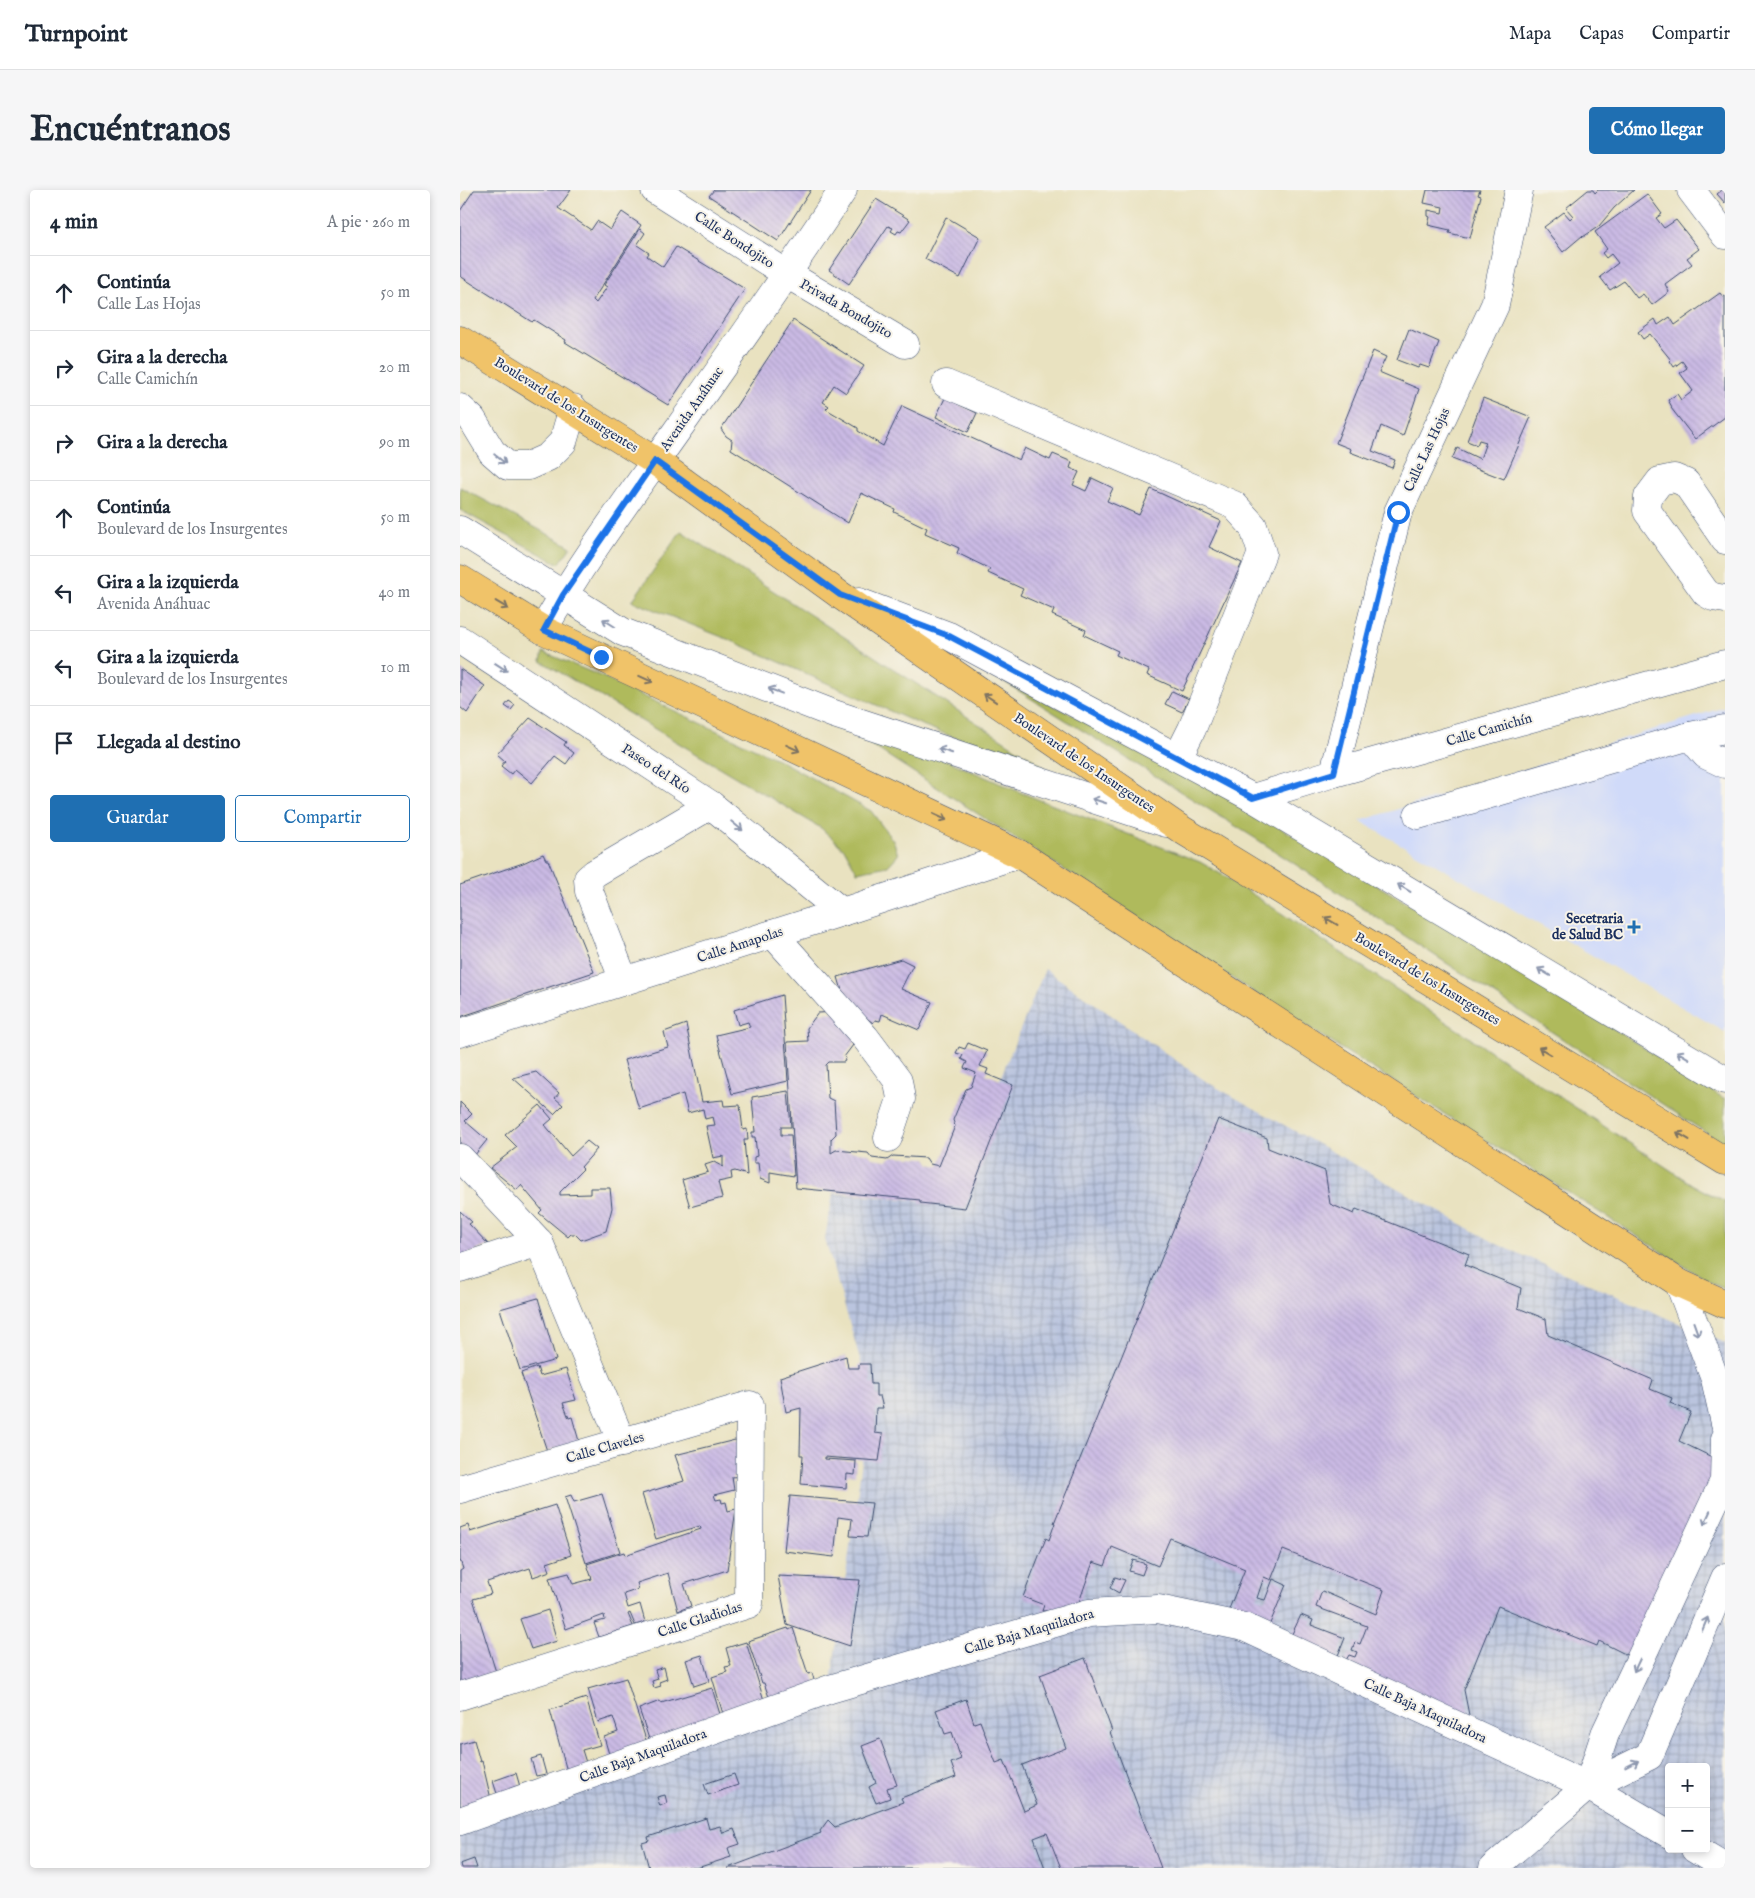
<!DOCTYPE html>
<html lang="es">
<head>
<meta charset="utf-8">
<style>
  body { margin:0; font-family:"IM FELL English",serif; background:#f6f6f7; color:#1f2937 }
  .controls { position:absolute; right:15px; bottom:15px; display:grid; overflow:hidden; border-radius:5px; box-shadow:0 2px 8px #0003 }
  .controls button { width:45px; height:45px; display:grid; place-items:center; padding:0; border:0; border-bottom:1px solid #e0e1e3; background:#fff; color:#1f2937; font:25px sans-serif }
  .stop { position:absolute; width:15px; height:15px; margin:-11px; border:4px solid #1a73e8; border-radius:50%; background:#fff }
  .stop.end { background:#1a73e8; border-color:#fff; box-shadow:0 1px 5px #0008 }
  .list { margin:0; padding:0; list-style:none }
  h2 { display:flex; justify-content:space-between; align-items:center; height:65px; margin:0; padding:0 20px; font-size:21px }
  h2 small { font-size:16px; font-weight:400; color:#747a83 }
  .list li { display:grid; grid-template-columns:32px 1fr auto; gap:15px; align-items:center; box-sizing:border-box; height:75px; padding:0 20px; border-top:1px solid #e0e1e3 }
  .list b { display:block; font-size:19px; white-space:nowrap }
  .list p { margin:0; font-size:16px; white-space:nowrap; color:#747a83 }
  .list em { font-size:16px; font-style:normal; color:#747a83 }
  .actions { display:flex; gap:10px; padding:15px 20px }
  .actions a { flex:1; padding:11px 0; border:1px solid #1f6fb2; border-radius:5px; text-align:center; font-size:18px; color:#1f6fb2 }
  .actions .main { background:#1f6fb2; color:#fff }
  .icon { flex:none; width:28px; height:28px; fill:none; stroke:currentColor; stroke-width:2; stroke-linecap:round; stroke-linejoin:round }
  .map { position:relative; flex:none; width:1265px; height:1678px; overflow:hidden; border-radius:5px }
  header { display:flex; align-items:center; gap:30px; box-sizing:border-box; height:70px; padding:0 25px; background:#fff; border-bottom:1px solid #e0e1e3 }
  header strong { font-size:24px }
  nav { display:flex; gap:28px; margin-inline-start:auto; font-size:18px }
  .intro { display:flex; align-items:center; justify-content:space-between; box-sizing:border-box; height:120px; padding:0 30px }
  h1 { margin:0; font-size:35px }
  .button { padding:12px 22px; border-radius:5px; background:#1f6fb2; color:#fff; font-size:18px; font-weight:700 }
  main { display:flex; gap:30px; padding:0 30px }
  aside { flex:1; background:#fff; border-radius:5px; box-shadow:0 2px 8px #0003 }
  .map>svg:first-child { display:block }
  .built { fill:#d0daf9 }
  .industrial { fill:url(#industrial-grid); fill-rule:evenodd }
  .green { fill:#afba5c; stroke:#65745d }
  .building { fill:url(#building-back-hatch) }
  .lines { fill:none; stroke-linecap:round; stroke-linejoin:round }
  .minor-casing { stroke:#3a4a6d; stroke-width:29 }
  .major-casing { stroke:#3a4a6d; stroke-width:29 }
  .minor { stroke:#fff; stroke-width:28 }
  .major { stroke:#f0c369; stroke-width:28 }
  .oneway { stroke:#8d97ae }
  .oneway2 { stroke:#7b7263 }
  .route { stroke:#1a73e8; stroke-width:6 }
  .poi-dot { fill:#1f6fb2; stroke:#f7f3e8; stroke-width:2 }
  .labels { text-anchor:middle; dominant-baseline:central; stroke-width:4; stroke-linejoin:round; paint-order:stroke }
  .street-label { font-size:14px; fill:#1b2f5e; stroke:#f7f3e8 }
  .poi-label { font-size:14px; font-weight:bold; fill:#1b2f5e; stroke:#f7f3e8; text-anchor:end }
</style>
</head>
<body>
<header>
<strong>Turnpoint</strong>
<nav><a>Mapa</a><a>Capas</a><a>Compartir</a></nav>
</header>
<div class="intro"><h1>Encuéntranos</h1><a class="button">Cómo llegar</a></div>
<main>
<aside>
<h2>4 min<small>A pie · 260 m</small></h2>
<ul class="list">
<li><svg class="icon" aria-label="ahead" viewBox="0 0 24 24"><path d="M12 20V5M6 11l6-6 6 6"/></svg><div><b>Continúa</b><p>Calle Las Hojas</p></div><em>50 m</em></li>
<li><svg class="icon" aria-label="right" viewBox="0 0 24 24"><path d="M7 20v-9h11M14 6l5 5-5 5"/></svg><div><b>Gira a la derecha</b><p>Calle Camichín</p></div><em>20 m</em></li>
<li><svg class="icon" aria-label="right" viewBox="0 0 24 24"><path d="M7 20v-9h11M14 6l5 5-5 5"/></svg><div><b>Gira a la derecha</b></div><em>90 m</em></li>
<li><svg class="icon" aria-label="ahead" viewBox="0 0 24 24"><path d="M12 20V5M6 11l6-6 6 6"/></svg><div><b>Continúa</b><p>Boulevard de los Insurgentes</p></div><em>50 m</em></li>
<li><svg class="icon" aria-label="left" viewBox="0 0 24 24"><path d="M17 20v-9H6M10 6l-5 5 5 5"/></svg><div><b>Gira a la izquierda</b><p>Avenida Anáhuac</p></div><em>40 m</em></li>
<li><svg class="icon" aria-label="left" viewBox="0 0 24 24"><path d="M17 20v-9H6M10 6l-5 5 5 5"/></svg><div><b>Gira a la izquierda</b><p>Boulevard de los Insurgentes</p></div><em>10 m</em></li>
<li><svg class="icon" aria-label="arrive" viewBox="0 0 24 24"><path d="M6 21V4h12l-3 4 3 4H6"/></svg><div><b>Llegada al destino</b></div></li>
</ul>
<div class="actions"><a class="main">Guardar</a><a>Compartir</a></div>
</aside>
<div class="map">
<svg width="1265" height="1678" viewBox="0 0 1265 1678">
  <defs>
    <pattern id="industrial-grid" width="8" height="8" patternUnits="userSpaceOnUse" patternTransform="scale(1.25)"><rect width="8" height="8" fill="#bac4de"/><path d="M0 4h8M4 0v8" fill="none" stroke="#96a0b7"/></pattern>
    <pattern id="building-back-hatch" width="6" height="6" patternUnits="userSpaceOnUse" patternTransform="scale(1.25)"><rect width="6" height="6" fill="#cabae4"/><path d="M-1 5l2 2M0 0l6 6M5-1l2 2" fill="none" stroke="#ada0c6"/></pattern>
  </defs>
  <rect width="100%" height="100%" fill="#f7f3e8"/>
  <filter id="ink" filterUnits="userSpaceOnUse"><feTurbulence type="fractalNoise" baseFrequency=".02" numOctaves="2"/><feDisplacementMap in="SourceGraphic" scale="10" xChannelSelector="R" yChannelSelector="G"/><feConvolveMatrix kernelMatrix="1 2 1 2 8 2 1 2 1" color-interpolation-filters="sRGB"/></filter>
  <filter id="wash" filterUnits="userSpaceOnUse"><feTurbulence type="fractalNoise" baseFrequency=".0096" numOctaves="4" result="noise"/><feDisplacementMap in="SourceGraphic" scale="20" xChannelSelector="R" yChannelSelector="G"/><feGaussianBlur stdDeviation="1.12" result="paint"/><feColorMatrix in="noise" values="0 0 0 0 0 0 0 0 0 0 0 0 0 0 0 0 0 1.4 0 .05"/><feComposite in="paint" operator="in"/></filter>
  <g filter="url(#wash)">
    <rect width="100%" height="100%" fill="#e9e2c0"/>
    <!-- built -->
    <path class="built" d="M1265,517V842L900,631Z"/>
    <!-- industrial -->
    <path class="industrial" d="M585,779L747,892L1039,1055L1265,1153V1678H0V1629L370,1499L411,1207L365,1049L373,1003L489,1013ZM1209,1577H1246V1659H1209Z"/>
    <!-- green -->
    <g class="green">
      <path d="M0,297L106,354L111,357L99,374L0,320Z"/>
      <path d="M221,341L580,574L598,588L457,533L272,451L172,411Z"/>
      <path d="M83,462L143,487L319,570L411,621L434,652L438,665L428,676L397,682L385,660L361,638L81,471Z"/>
      <path d="M538,488L714,575L1067,784L1265,909V955L798,650Z"/>
      <path d="M374,531L477,566L562,603L740,672L771,690L1233,995L1265,1012V1099L1251,1093L871,852Z"/>
    </g>
    <g id="blocks">
      <!-- building -->
      <g class="building">
        <path d="M14,0H111L98,18L131,40L137,31L150,40L162,22L181,35L133,110L136,113L147,97L144,95L180,39L185,43L177,55L189,63L187,66L203,77L216,57L285,99L208,215L105,152L106,150L74,130L72,132L0,86V21Z"/>
        <path d="M254,0H351L318,51L249,6Z"/>
        <path d="M967,0H1020L1018,5L1021,6L1010,48L989,43L990,40L968,35L970,27L968,26V20L982,23L983,17L964,13Z"/>
        <path d="M1128,0H1133L1135,3L1138,0H1174L1154,18L1139,36L1123,47L1122,46L1103,62L1084,37L1104,22L1110,29L1113,26L1106,18Z"/>
        <path d="M1262,0H1265V13L1257,4Z"/>
        <path d="M1187,4L1202,24L1196,28L1204,38L1216,30L1239,59L1227,68L1232,74L1205,94L1209,102L1192,115L1183,104L1177,108L1164,91L1150,100L1140,87L1158,73L1151,64L1146,68L1142,63L1147,59L1135,42Z"/>
        <path d="M416,9L450,30L441,42L438,41L436,44L431,41L433,38L428,36L389,94L369,80Z"/>
        <path d="M486,27L520,47L500,88L465,69Z"/>
        <path d="M1260,103L1263,107L1265,106V227L1235,249L1211,218L1212,217L1208,210L1217,204L1221,210L1233,201L1220,183L1227,178L1222,171L1214,177L1210,171L1211,170L1190,144L1183,149L1178,142L1195,129L1198,135L1210,127L1215,135Z"/>
        <path d="M333,130L404,176L386,203L374,195L363,212L369,216L366,219L398,238V241L423,256L442,216L559,270L565,258L590,270L593,264L612,272L610,278L619,282L613,295L626,301L632,288L653,298L647,311L679,325L691,299L761,331L749,357L782,373L722,501L687,485L689,480L656,465L658,461L624,445L626,440L592,425L594,420L560,405L563,399L528,383L530,379L497,363L499,358L465,343L467,338L434,322L435,319L401,303L388,333L271,259L272,250L266,246L261,239Z"/>
        <path d="M949,139L979,152L969,178L960,175L958,178L937,170Z"/>
        <path d="M913,161L926,167L919,182L959,199L943,246L921,236L912,261L935,270L932,278L890,262L891,259L876,253Z"/>
        <path d="M485,208L517,223L508,242L476,227Z"/>
        <path d="M1023,208L1071,227L1044,289L992,269L997,258L1020,269L1026,252L1019,250L1017,255L1007,251Z"/>
        <path d="M0,479L25,496L7,523L0,517Z"/>
        <path d="M712,501L729,509L722,522L705,514Z"/>
        <path d="M49,511L55,515L51,520L45,516Z"/>
        <path d="M70,528L106,552L104,555L114,563L106,574L95,566L72,593L55,579L51,584L41,576L45,571L37,564Z"/>
        <path d="M83,664L86,670H88L134,782L0,827V695L63,673Z"/>
        <path d="M441,769L453,775L441,799L472,812L459,840L422,824L420,831L415,830L413,833L385,811L378,787Z"/>
        <path d="M322,805L328,891L272,904L256,845L290,837L288,832L278,835L274,820Z"/>
        <path d="M378,822L396,851L384,867L386,868L384,872H369L366,875L368,908L374,911L376,944L371,949V963L376,960L408,963L412,968L427,970L433,966L466,968L470,974L479,976L495,936L493,930L506,899L511,897L516,883L504,878L507,872L501,869L503,865L496,863L499,857L505,859L508,853L527,861L520,876L528,879L526,884L553,895L505,1018L460,1013V1010L336,998L327,852L348,851L347,838L358,823Z"/>
        <path d="M226,834L242,912L263,910L264,916L280,915L283,940L287,939L288,950H284L287,985L275,981L271,982L272,989L258,992L262,1008L230,1017L222,990L248,982L245,975L254,972L263,977V966L253,968L246,936L255,935L253,927L245,929L243,919L228,923L223,904L179,919L164,870L208,857L204,842Z"/>
        <path d="M76,882L99,903L95,908L103,915L94,924L53,888Z"/>
        <path d="M328,901L331,937H321V945H331L334,986L310,982V993L300,989L298,973H294V967L297,966L295,947H292V942H295L292,907Z"/>
        <path d="M0,912L12,924L5,931L27,950L14,966L0,955Z"/>
        <path d="M80,915L92,929L85,935L111,966L127,951L137,959L121,977L123,979L100,1002V1005L130,1004V998H150L152,1018L146,1041L121,1050L115,1044H111L108,1047L79,1023L82,1020L61,995L57,1000L30,978L57,957L45,945Z"/>
        <path d="M758,929L807,948L808,958L865,981L870,1014L894,1024L896,1019L1009,1064L1005,1075L1061,1098L1058,1118L1086,1129L1088,1145L1193,1190L1190,1199L1212,1208L1210,1213L1231,1222L1219,1251L1256,1269L1250,1305L1169,1466L1139,1451L1137,1456L1038,1416L1004,1500L1010,1530L885,1472L889,1465L895,1467L897,1462L892,1460L895,1452L900,1454L907,1436L856,1417L862,1401L916,1424L924,1400L823,1360L811,1390L804,1387L797,1408L805,1410L813,1389L826,1395L809,1436L769,1419L785,1379L710,1348L698,1376L652,1357L645,1376L633,1372L617,1418L582,1421L584,1415L563,1407L586,1348L589,1350L595,1333H594Z"/>
        <path d="M0,1021L12,1032L9,1034L29,1055L0,1068Z"/>
        <path d="M78,1108L96,1170L60,1180L40,1119Z"/>
        <path d="M386,1166L388,1178H399V1174H410L411,1194H416V1206H420L423,1218H416L415,1243L423,1244L419,1271L364,1267V1269L396,1271L395,1285L387,1284L386,1298L341,1294L343,1265H340L341,1218L326,1222L320,1187Z"/>
        <path d="M77,1177L80,1186L106,1179L116,1210L103,1213L109,1228L112,1227L119,1251L87,1261L61,1183Z"/>
        <path d="M275,1250L282,1253L281,1286L272,1287L274,1300L254,1305L256,1310L261,1309L262,1313L266,1312L268,1321L276,1319L267,1380L224,1394L231,1416L218,1421L208,1383L177,1393L179,1399L164,1404L168,1418L180,1414L185,1432L175,1435L170,1423L168,1424L173,1436L139,1447L134,1433L145,1430L144,1425L106,1439L89,1388L109,1383L113,1394L132,1389L127,1374L164,1362L165,1365L241,1339L240,1336L196,1349L182,1304L224,1291L215,1265Z"/>
        <path d="M142,1304L160,1362L126,1373L105,1307L111,1305L114,1312Z"/>
        <path d="M330,1306L412,1313L407,1347L390,1346L392,1329L378,1327L374,1367L324,1361Z"/>
        <path d="M95,1315L111,1365L87,1373L90,1381L73,1387L70,1378L27,1392L31,1404L13,1409L36,1482L0,1492V1381L3,1379L0,1370V1338L8,1335L10,1342Z"/>
        <path d="M673,1370L686,1374L682,1385L669,1381Z"/>
        <path d="M318,1386L400,1390L390,1456L327,1435Z"/>
        <path d="M655,1387L665,1390L659,1403L650,1398Z"/>
        <path d="M88,1420L97,1451L71,1459L60,1429Z"/>
        <path d="M841,1425L853,1430L851,1435L885,1448L877,1468L831,1446Z"/>
        <path d="M328,1438L329,1440L333,1438L348,1484L352,1483L356,1496L310,1510L304,1493H302L288,1451Z"/>
        <path d="M286,1452L307,1520L266,1534L252,1487L267,1482L265,1477L271,1476L266,1458Z"/>
        <path d="M242,1465L249,1491L234,1496L226,1470Z"/>
        <path d="M625,1468L652,1541L650,1542L701,1678H601L587,1643L574,1648L585,1678H268L361,1643L360,1641L368,1630L375,1637L443,1612L441,1608L496,1587L491,1573L501,1569L492,1542L485,1544L476,1520L506,1509L514,1533L520,1531L536,1573L544,1570L564,1621L577,1615L562,1575L606,1558L580,1485Z"/>
        <path d="M204,1477L207,1489L199,1492L201,1496L194,1498L192,1491L198,1489L195,1480Z"/>
        <path d="M166,1488L189,1559L151,1571L144,1547L158,1542L153,1527L138,1532L128,1499Z"/>
        <path d="M252,1498L263,1534L192,1558L179,1519L200,1511L201,1513Z"/>
        <path d="M126,1508L140,1555L122,1560L128,1579L108,1585L90,1520Z"/>
        <path d="M420,1549L437,1595L427,1598L430,1608L416,1613L409,1597L416,1593L402,1556Z"/>
        <path d="M14,1550L20,1572L22,1571L31,1609L0,1619V1554Z"/>
        <path d="M81,1566L86,1584L76,1586L71,1569Z"/>
        <path d="M56,1583L61,1600L38,1607L33,1591Z"/>
        <path d="M274,1584L278,1595L248,1605L244,1594Z"/>
        <path d="M205,1605L207,1613L200,1616L197,1607Z"/>
        <path d="M246,1628L249,1639L260,1636L263,1643L274,1639L280,1654L268,1658L271,1667L237,1678H189L182,1653L189,1651L188,1647Z"/>
        <path d="M14,1669L17,1678H1L0,1674Z"/>
      </g>
    </g>
  </g>
  <g filter="url(#ink)">
    <use href="#blocks" fill-opacity="0" stroke="#3a4a6d" stroke-width="1"/>
    <g class="lines">
      <defs>
        <g id="minor">
          <path d="M195,0L327,84L445,154"/>
          <path d="M1231,0L1265,45"/>
          <path d="M486,194L774,315L793,336L802,363L732,539L718,567"/>
          <path d="M0,218L12,229L32,262L48,276H68L88,267L103,252L113,218"/>
          <path d="M0,340L163,442L374,524L706,633"/>
          <path d="M1265,350L1226,293L1214,288L1200,291L1188,307L1187,321L1246,403L1253,407L1265,409"/>
          <path d="M399,412L489,446L793,608L1265,890"/>
          <path d="M83,440C121,373 167,311 211,249C270,166 328,84 383,0"/>
          <path d="M0,450L251,615L382,722"/>
          <path d="M1230,546L1265,539"/>
          <path d="M874,583L938,322L1035,115L1059,0"/>
          <path d="M793,608L874,583L1265,474"/>
          <path d="M958,625L1230,546L1246,565L1265,574"/>
          <path d="M313,744L405,847L438,891L441,909L428,948"/>
          <path d="M164,791L129,701L128,689L135,683L251,615"/>
          <path d="M0,843L382,722L559,664"/>
          <path d="M0,968L79,1052L162,1253"/>
          <path d="M0,1078L79,1052"/>
          <path d="M1219,1093L1255,1189L1265,1233"/>
          <path d="M0,1299L290,1215L289,1414L0,1506"/>
          <path d="M1128,1596L1145,1544L1264,1291L1265,1249"/>
          <path d="M0,1631L370,1499L629,1423L698,1419L784,1437L1128,1596L1209,1644"/>
          <path d="M1235,1659L1265,1677"/>
          <path d="M1033,1678L1128,1596L1189,1566L1265,1388"/>
        </g>
        <g id="major">
          <path d="M0,150L195,271L380,405L719,638L1265,971"/>
          <path d="M0,389L83,440L559,664L1219,1093L1265,1114"/>
        </g>
      </defs>
      <!-- minor casing -->
      <use href="#minor" class="minor-casing"/>
      <!-- major casing -->
      <use href="#major" class="major-casing"/>
      <!-- minor -->
      <use href="#minor" class="minor"/>
      <!-- major -->
      <use href="#major" class="major"/>
    </g>
    <!-- one-way arrows -->
    <defs><path id="oneway-shaft" d="M-6 0H5M1.5-3L5.5 0L1.5 3" fill="none" stroke-width="1.6" stroke-linecap="round" stroke-linejoin="round" transform="scale(1.25)"/></defs>
    <g class="oneway">
      <use href="#oneway-shaft" transform="translate(40 269) rotate(39)"/>
      <use href="#oneway-shaft" transform="translate(149 433) rotate(-148)"/>
      <use href="#oneway-shaft" transform="translate(41 477) rotate(33)"/>
      <use href="#oneway-shaft" transform="translate(315 501) rotate(-159)"/>
      <use href="#oneway-shaft" transform="translate(485 561) rotate(-162)"/>
      <use href="#oneway-shaft" transform="translate(639 611) rotate(-162)"/>
      <use href="#oneway-shaft" transform="translate(277 636) rotate(39)"/>
      <use href="#oneway-shaft" transform="translate(944 698) rotate(-149)"/>
      <use href="#oneway-shaft" transform="translate(1084 782) rotate(-149)"/>
      <use href="#oneway-shaft" transform="translate(1223 865) rotate(-149)"/>
      <use href="#oneway-shaft" transform="translate(1236 1139) rotate(70)"/>
      <use href="#oneway-shaft" transform="translate(1247 1328) rotate(115)"/>
      <use href="#oneway-shaft" transform="translate(1245 1434) rotate(-67)"/>
      <use href="#oneway-shaft" transform="translate(1177 1475) rotate(115)"/>
      <use href="#oneway-shaft" transform="translate(1172 1574) rotate(-27)"/>
    </g>
    <g class="oneway2">
      <use href="#oneway-shaft" transform="translate(42 415) rotate(31)"/>
      <use href="#oneway-shaft" transform="translate(186 489) rotate(25)"/>
      <use href="#oneway-shaft" transform="translate(530 508) rotate(-146)"/>
      <use href="#oneway-shaft" transform="translate(333 558) rotate(25)"/>
      <use href="#oneway-shaft" transform="translate(480 627) rotate(25)"/>
      <use href="#oneway-shaft" transform="translate(871 731) rotate(-149)"/>
      <use href="#oneway-shaft" transform="translate(1085 861) rotate(-149)"/>
      <use href="#oneway-shaft" transform="translate(1223 946) rotate(-149)"/>
    </g>
  </g>
  <g class="lines" filter="url(#ink)">
    <!-- route -->
    <path class="route" d="M141,467L84,440L103,405L195,271L380,405L489,446L793,608L874,583L938,322"/>
  </g>
  <!-- markers -->
  <path class="poi-dot" d="M1171.5 729.5h5v5h5v5h-5v5h-5v-5h-5v-5h5z"/>
  <g class="labels">
    <!-- street labels -->
    <g class="street-label">
      <text transform="translate(274 50) rotate(33)">Calle Bondojito</text>
      <text transform="translate(386 119) rotate(30)">Privada Bondojito</text>
      <text transform="translate(106 215) rotate(32)">Boulevard de los Insurgentes</text>
      <text transform="translate(232 219) rotate(-55)">Avenida Anáhuac</text>
      <text transform="translate(967 260) rotate(-65)">Calle Las Hojas</text>
      <text transform="translate(1029 540) rotate(-16)">Calle Camichín</text>
      <text transform="translate(624 573) rotate(34)">Boulevard de los Insurgentes</text>
      <text transform="translate(196 579) rotate(33)">Paseo del Río</text>
      <text transform="translate(280 755) rotate(-18)">Calle Amapolas</text>
      <text transform="translate(967 789) rotate(31)">Boulevard de los Insurgentes</text>
      <text transform="translate(145 1258) rotate(-16)">Calle Claveles</text>
      <text transform="translate(240 1430) rotate(-18)">Calle Gladiolas</text>
      <text transform="translate(569 1442) rotate(-16)">Calle Baja Maquiladora</text>
      <text transform="translate(965 1521) rotate(25)">Calle Baja Maquiladora</text>
      <text transform="translate(183 1566) rotate(-20)">Calle Baja Maquiladora</text>
    </g>
    <!-- poi labels -->
    <g class="poi-label">
      <text x="1163" y="729">Secetraria<tspan x="1163" dy="16">de Salud BC</tspan></text>
    </g>
  </g>
</svg>
<div class="controls">
<button>+</button>
<button>−</button>
</div>
<div class="stop" style="left:938px;top:322px"></div>
<div class="stop end" style="left:141px;top:467px"></div>
</div>
</main>
</body>
</html>
